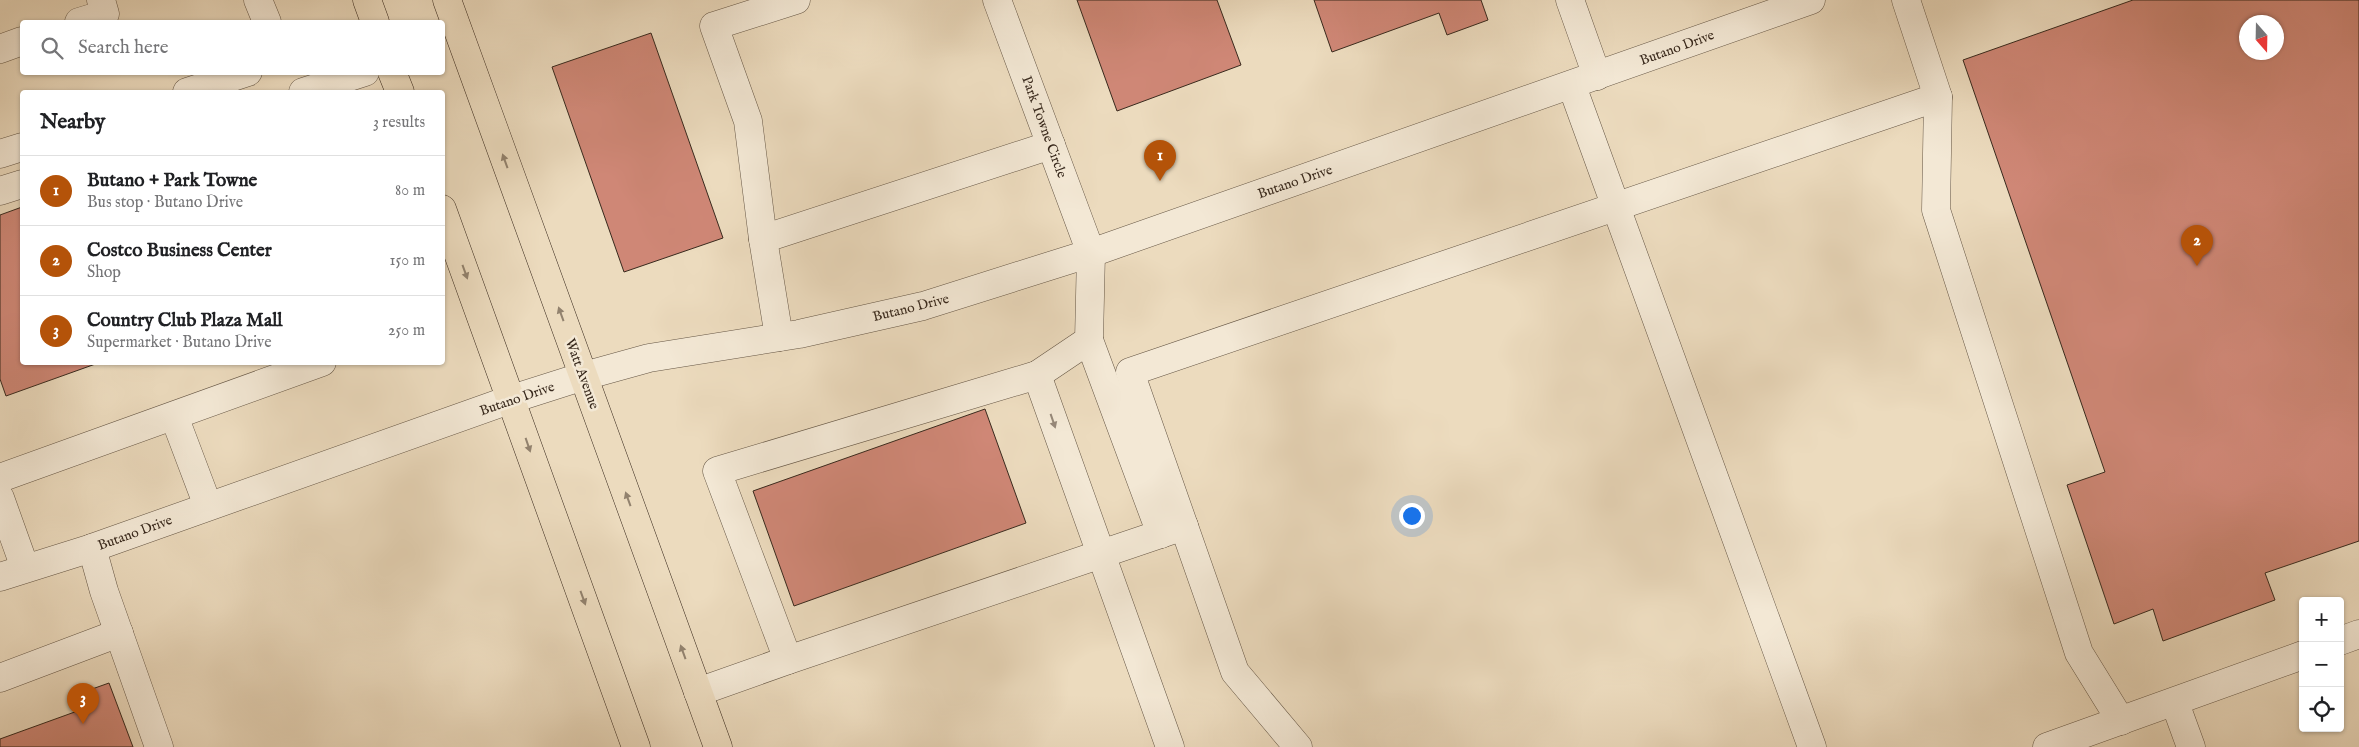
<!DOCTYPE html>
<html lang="en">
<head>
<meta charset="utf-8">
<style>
  body { margin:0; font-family:"IM FELL English",serif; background:#f2f2f2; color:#202124 }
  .controls { position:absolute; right:15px; bottom:15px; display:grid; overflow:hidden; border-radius:5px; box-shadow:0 1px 4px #0004 }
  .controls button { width:45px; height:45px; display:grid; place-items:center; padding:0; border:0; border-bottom:1px solid #e0e0e0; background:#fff; color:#202124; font:25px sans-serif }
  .compass { position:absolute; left:2239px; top:15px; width:45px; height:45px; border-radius:50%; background:#fff; box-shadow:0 1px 4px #0004; rotate:160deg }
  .you { position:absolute; left:1411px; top:515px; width:18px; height:18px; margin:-12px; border:4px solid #fff; border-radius:50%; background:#1a73e8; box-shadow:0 0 0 8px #1a73e833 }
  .badge { display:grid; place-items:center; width:32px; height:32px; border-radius:50%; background:#b45309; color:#fff; font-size:16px; font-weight:700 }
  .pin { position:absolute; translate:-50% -41px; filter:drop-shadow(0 1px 2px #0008) }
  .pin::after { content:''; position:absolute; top:26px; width:18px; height:15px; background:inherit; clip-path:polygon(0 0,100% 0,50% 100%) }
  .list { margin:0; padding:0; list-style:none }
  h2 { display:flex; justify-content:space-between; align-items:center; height:65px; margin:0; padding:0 20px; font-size:21px }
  h2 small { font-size:16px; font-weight:400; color:#757577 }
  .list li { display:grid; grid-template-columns:32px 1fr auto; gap:15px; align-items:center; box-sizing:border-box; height:70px; padding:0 20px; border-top:1px solid #e0e0e0 }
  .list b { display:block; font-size:19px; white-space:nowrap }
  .list p { margin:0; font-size:16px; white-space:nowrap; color:#757577 }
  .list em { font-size:16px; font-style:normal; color:#757577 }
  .icon { flex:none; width:28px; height:28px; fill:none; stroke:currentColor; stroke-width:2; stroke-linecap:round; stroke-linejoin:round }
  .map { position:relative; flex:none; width:2359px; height:747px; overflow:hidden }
  .search { position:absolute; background:#fff; box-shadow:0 1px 4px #0004; left:20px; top:20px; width:425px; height:55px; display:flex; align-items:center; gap:12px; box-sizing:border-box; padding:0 18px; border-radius:5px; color:#757577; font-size:19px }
  .panel { position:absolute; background:#fff; box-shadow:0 1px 4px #0004; left:20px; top:90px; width:425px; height:275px; border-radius:5px }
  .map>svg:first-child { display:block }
  .building { fill:#cf8776; stroke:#38291d; fill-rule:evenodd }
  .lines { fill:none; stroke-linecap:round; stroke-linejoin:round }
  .minor-casing { stroke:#655645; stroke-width:29 }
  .major-casing { stroke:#38291d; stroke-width:29 }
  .minor { stroke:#f3e8d5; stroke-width:28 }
  .major { stroke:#ecdbbe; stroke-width:28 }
  .oneway { fill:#92826e }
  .oneway2 { fill:#968879 }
  .labels { text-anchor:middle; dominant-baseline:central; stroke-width:5; stroke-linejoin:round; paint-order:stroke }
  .street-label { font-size:14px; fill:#38291d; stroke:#f3e8d5 }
</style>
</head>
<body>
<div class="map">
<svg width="2359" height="747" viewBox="0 0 2359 747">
  <rect width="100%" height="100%" fill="#ecdbbe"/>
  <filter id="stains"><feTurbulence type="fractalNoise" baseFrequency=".004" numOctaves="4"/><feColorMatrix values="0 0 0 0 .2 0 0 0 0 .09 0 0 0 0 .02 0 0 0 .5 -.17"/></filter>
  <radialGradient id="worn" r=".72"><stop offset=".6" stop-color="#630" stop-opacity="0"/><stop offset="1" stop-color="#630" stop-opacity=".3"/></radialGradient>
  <!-- building -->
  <g class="building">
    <path d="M1077,0H1217L1241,65L1117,111Z"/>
    <path d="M1314,0H1481L1488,20L1447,35L1439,13L1332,52Z"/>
    <path d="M2133,0H2359V541L2265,573L2275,600L2163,641L2153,609L2114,624L2067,485L2105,472L1963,60ZM2246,22H2276V52H2246Z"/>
    <path d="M651,33L723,238L624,272L552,67Z"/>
    <path d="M22,207V362H101L6,396L0,379V215Z"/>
    <path d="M985,409L1026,523L794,606L753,491Z"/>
    <path d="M109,683L133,747H0V739L83,709L78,694Z"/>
  </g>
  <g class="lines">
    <defs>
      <g id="minor">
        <path d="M258,0L267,22"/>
        <path d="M1570,0L1597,76"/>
        <path d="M79,22L105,14L101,0"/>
        <path d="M0,49L22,41"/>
        <path d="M1572,86L1812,747"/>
        <path d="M187,92L248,72"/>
        <path d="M303,92L365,72"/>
        <path d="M1938,97L1936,210L2079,653L2121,721"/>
        <path d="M0,154L22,147"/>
        <path d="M0,191L22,184"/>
        <path d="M763,239L1051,145"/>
        <path d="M779,337L763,239L748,121L714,26L796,0"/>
        <path d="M1089,340L1161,534"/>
        <path d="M1037,375L1170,747"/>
        <path d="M174,416L208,506"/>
        <path d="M0,478L322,362"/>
        <path d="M0,498L25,568"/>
        <path d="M92,548L104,591L159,747"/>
        <path d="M0,577L92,548L512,399L584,376L649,358L799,334L923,306L1091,253L1811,0"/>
        <path d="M2340,641L2359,634"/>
        <path d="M788,660L717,471L1037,375L1089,340L1091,253L997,0"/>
        <path d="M0,678L119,633"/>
        <path d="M698,692L788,660L1184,526"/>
        <path d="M2175,703L2191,747"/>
        <path d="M1298,747L1235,672L1130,372L1938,97L1906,0"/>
        <path d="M2047,747L2303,655"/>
      </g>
      <g id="major">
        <path d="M367,0L375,22"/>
        <path d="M447,0L718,747"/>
        <path d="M392,72L400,92"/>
        <path d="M442,209L636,747"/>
      </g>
    </defs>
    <!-- minor casing -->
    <use href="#minor" class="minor-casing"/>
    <!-- major casing -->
    <use href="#major" class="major-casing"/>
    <!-- minor -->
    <use href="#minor" class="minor"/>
    <!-- major -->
    <use href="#major" class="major"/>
  </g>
  <!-- one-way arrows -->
  <defs><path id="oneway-solid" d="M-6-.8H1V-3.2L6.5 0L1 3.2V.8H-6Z" transform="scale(1.25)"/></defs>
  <g class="oneway">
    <use href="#oneway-solid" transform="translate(505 161) rotate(-110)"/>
    <use href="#oneway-solid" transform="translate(465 272) rotate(70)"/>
    <use href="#oneway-solid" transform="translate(561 314) rotate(-110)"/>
    <use href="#oneway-solid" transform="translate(528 445) rotate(71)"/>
    <use href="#oneway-solid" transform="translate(628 499) rotate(-110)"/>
    <use href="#oneway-solid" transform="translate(583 598) rotate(70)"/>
    <use href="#oneway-solid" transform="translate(683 652) rotate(-110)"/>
  </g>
  <use class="oneway2" href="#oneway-solid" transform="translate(1053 421) rotate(71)"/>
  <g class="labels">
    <!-- street labels -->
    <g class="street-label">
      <text transform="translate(1677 48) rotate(-20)">Butano Drive</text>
      <text transform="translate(1044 127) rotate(70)">Park Towne Circle</text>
      <text transform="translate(1295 182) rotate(-19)">Butano Drive</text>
      <text transform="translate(911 308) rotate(-14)">Butano Drive</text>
      <text transform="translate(582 374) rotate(70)">Watt Avenue</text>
      <text transform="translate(517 399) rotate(-19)">Butano Drive</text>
      <text transform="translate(135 533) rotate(-20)">Butano Drive</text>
    </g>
  </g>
  <rect width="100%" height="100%" filter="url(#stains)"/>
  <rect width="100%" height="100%" fill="url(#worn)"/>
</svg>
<div class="controls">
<button>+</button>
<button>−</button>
<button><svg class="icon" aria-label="locate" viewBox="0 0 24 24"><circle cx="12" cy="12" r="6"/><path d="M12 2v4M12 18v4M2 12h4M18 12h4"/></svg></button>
</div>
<svg class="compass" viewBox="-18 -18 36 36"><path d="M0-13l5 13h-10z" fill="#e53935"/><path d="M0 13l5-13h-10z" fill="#757577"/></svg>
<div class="you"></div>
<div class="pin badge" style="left:1160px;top:181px">1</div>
<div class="pin badge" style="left:2197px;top:266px">2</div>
<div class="pin badge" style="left:83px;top:724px">3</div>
<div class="search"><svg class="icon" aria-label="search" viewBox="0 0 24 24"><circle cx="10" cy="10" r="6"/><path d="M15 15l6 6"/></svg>Search here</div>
<section class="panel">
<h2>Nearby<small>3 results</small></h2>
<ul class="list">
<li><span class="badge">1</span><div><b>Butano + Park Towne</b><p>Bus stop · Butano Drive</p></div><em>80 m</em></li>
<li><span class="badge">2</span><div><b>Costco Business Center</b><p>Shop</p></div><em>150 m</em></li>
<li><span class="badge">3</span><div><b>Country Club Plaza Mall</b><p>Supermarket · Butano Drive</p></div><em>250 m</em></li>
</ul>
</section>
</div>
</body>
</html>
